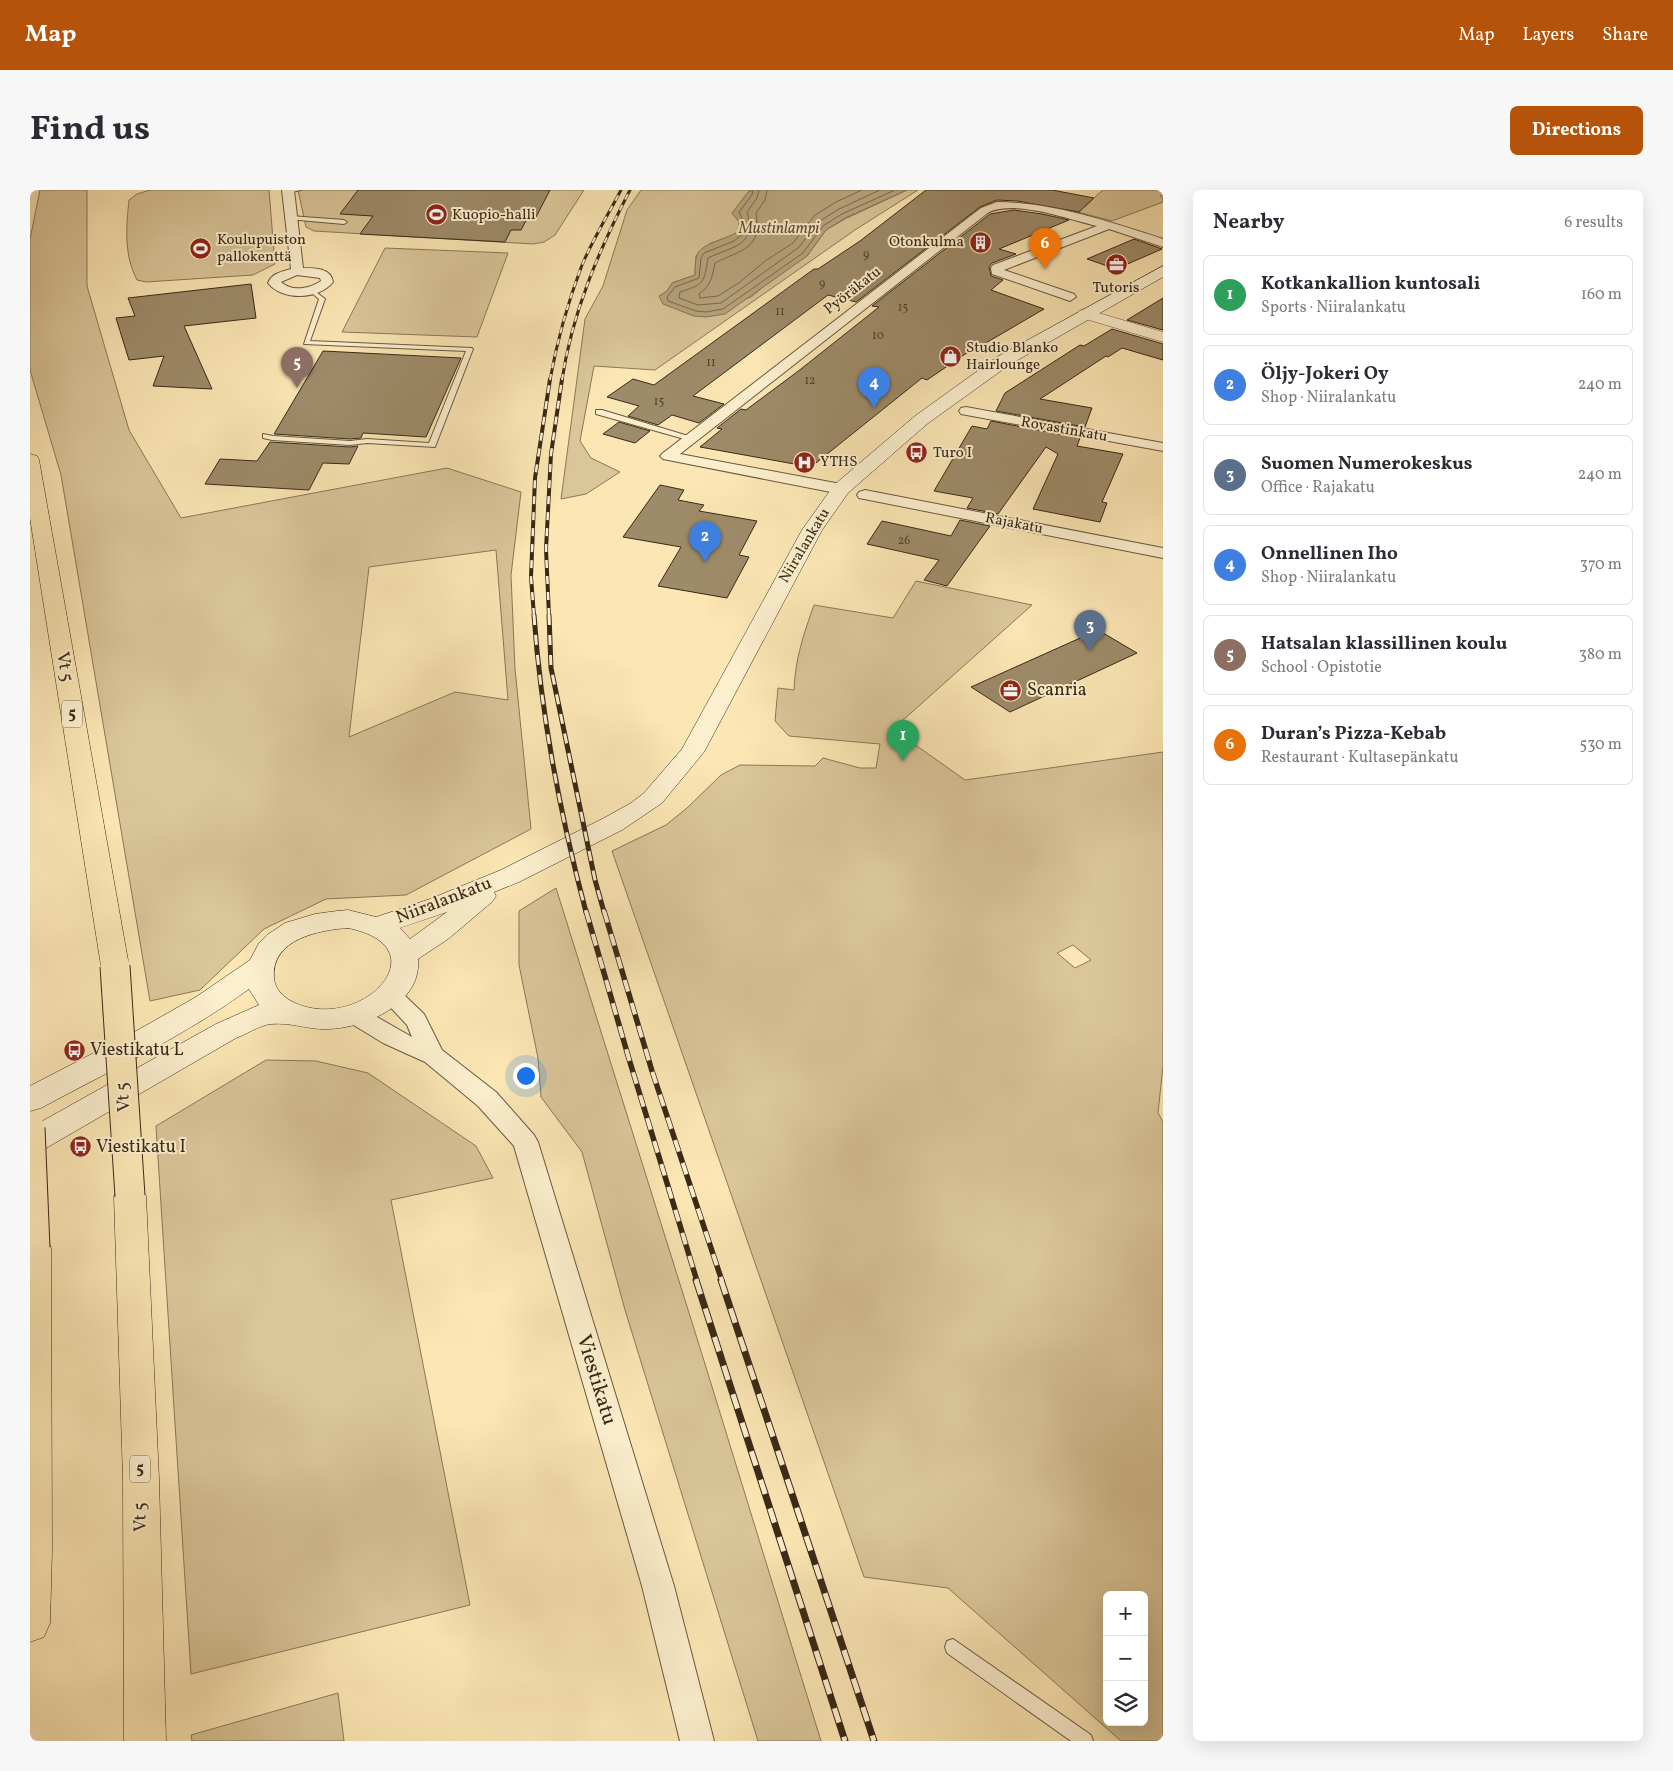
<!DOCTYPE html>
<html lang="en">
<head>
<meta charset="utf-8">
<style>
  body { margin:0; font-family:Vollkorn,serif; background:#f7f7f7; color:#2b2b33 }
  .controls { position:absolute; right:15px; bottom:15px; display:grid; overflow:hidden; border-radius:8px; box-shadow:0 5px 20px #0002 }
  .controls button { width:45px; height:45px; display:grid; place-items:center; padding:0; border:0; border-bottom:1px solid #e1e1e2; background:#fff; color:#2b2b33; font:25px sans-serif }
  .you { position:absolute; left:495px; top:885px; width:18px; height:18px; margin:-12px; border:4px solid #fff; border-radius:50%; background:#1a73e8; box-shadow:0 0 0 8px #1a73e833 }
  .badge { display:grid; place-items:center; width:32px; height:32px; border-radius:50%; background:#b45309; color:#fff; font-size:16px; font-weight:700 }
  .pin { position:absolute; translate:-50% -41px; filter:drop-shadow(0 1px 2px #0008) }
  .pin::after { content:''; position:absolute; top:26px; width:18px; height:15px; background:inherit; clip-path:polygon(0 0,100% 0,50% 100%) }
  .list { margin:0; padding:0; list-style:none }
  h2 { display:flex; justify-content:space-between; align-items:center; height:65px; margin:0; padding:0 20px; font-size:21px }
  h2 small { font-size:16px; font-weight:400; color:#7c7c81 }
  .list li { display:grid; grid-template-columns:32px 1fr auto; gap:15px; align-items:center; box-sizing:border-box; height:80px; margin:0 10px 10px; padding:0 10px; border:1px solid #e1e1e2; border-radius:8px }
  .list b { display:block; font-size:19px; white-space:nowrap }
  .list p { margin:0; font-size:16px; white-space:nowrap; color:#7c7c81 }
  .list em { font-size:16px; font-style:normal; color:#7c7c81 }
  .icon { flex:none; width:28px; height:28px; fill:none; stroke:currentColor; stroke-width:2; stroke-linecap:round; stroke-linejoin:round }
  .map { position:relative; flex:none; width:1133px; height:1551px; overflow:hidden; border-radius:8px }
  header { display:flex; align-items:center; gap:30px; box-sizing:border-box; height:70px; padding:0 25px; background:#b45309; color:#fff }
  header strong { font-size:24px }
  nav { display:flex; gap:28px; margin-inline-start:auto; font-size:18px }
  .intro { display:flex; align-items:center; justify-content:space-between; box-sizing:border-box; height:120px; padding:0 30px }
  h1 { margin:0; font-size:35px }
  .button { padding:12px 22px; border-radius:8px; background:#b45309; color:#fff; font-size:18px; font-weight:700 }
  main { display:flex; gap:30px; padding:0 30px }
  aside { flex:1; background:#fff; border-radius:8px; box-shadow:0 5px 20px #0002 }
  .map>svg:first-child { display:block }
  .green { fill:#dac699; stroke:#8a7858; fill-rule:evenodd }
  .water { fill:#b9a67f; stroke:#867455 }
  .lines { fill:none; stroke-linecap:round; stroke-linejoin:round }
  .shore { stroke:#79684b; stroke-width:1 }
  .building { fill:#9e8b69; stroke:#392917 }
  .service-casing { stroke:#6a583e; stroke-width:2 }
  .minor-casing { stroke:#6a583e; stroke-width:2 }
  .tertiary-casing { stroke:#6a583e; stroke-width:1 }
  .secondary-casing { stroke:#392917; stroke-width:1 }
  .motorway-casing { stroke:#392917; stroke-width:1 }
  .service { fill:#fcefce; fill-rule:evenodd }
  .minor { fill:#fcefce; fill-rule:evenodd }
  .tertiary { fill:#fcefce; fill-rule:evenodd }
  .secondary { fill:#fcefce; fill-rule:evenodd }
  .motorway { fill:#fbe6b4; fill-rule:evenodd }
  .rail-far4-casing { stroke:#392917; stroke-width:3 }
  .rail-far3-casing { stroke:#392917; stroke-width:4 }
  .rail-far2-casing { stroke:#392917; stroke-width:5 }
  .rail-far1-casing { stroke:#392917; stroke-width:5.5 }
  .rail-casing { stroke:#392917; stroke-width:7 }
  .rail-far4 { stroke:#fcefce; stroke-width:2; stroke-dasharray:6; stroke-linecap:butt }
  .rail-far3 { stroke:#fcefce; stroke-width:2.5; stroke-dasharray:8; stroke-linecap:butt }
  .rail-far2 { stroke:#fcefce; stroke-width:3; stroke-dasharray:10; stroke-linecap:butt }
  .rail-far1 { stroke:#fcefce; stroke-width:4; stroke-dasharray:12; stroke-linecap:butt }
  .rail { stroke:#fcefce; stroke-width:5; stroke-dasharray:15; stroke-linecap:butt }
  .motorway-bridge-casing { stroke:#392917; stroke-width:31; stroke-linecap:butt }
  .motorway-bridge { stroke:#fbe6b4; stroke-width:29 }
  .labels { text-anchor:middle; dominant-baseline:central; stroke-width:4; stroke-linejoin:round; paint-order:stroke }
  .far-number-label { font-size:12px; fill:#52422c }
  .far-poi-label { font-size:15px; fill:#392917; stroke:#fcefce; text-anchor:start }
  .far-street-label { font-size:15px; fill:#392917; stroke:#fcefce }
  .far-water-label { font-size:16px; font-style:italic; fill:#5f4e36; stroke:#fcefce }
  .shield { fill:#fcefce; stroke:#74644e; stroke-width:1 }
  .shield-label { font-size:16px; font-weight:bold; fill:#392917 }
  .street-label { font-size:18px; fill:#392917; stroke:#fcefce }
  .poi-label { font-size:18px; fill:#392917; stroke:#fcefce; text-anchor:start }
  .near-street-label { font-size:21px; fill:#392917; stroke:#fcefce }
</style>
</head>
<body>
<header>
<strong>Map</strong>
<nav><a>Map</a><a>Layers</a><a>Share</a></nav>
</header>
<div class="intro"><h1>Find us</h1><a class="button">Directions</a></div>
<main>
<div class="map">
<svg width="1133" height="1551" viewBox="0 0 1133 1551">
  <rect width="100%" height="100%" fill="#fbe6b4"/>
  <filter id="stains"><feTurbulence type="fractalNoise" baseFrequency=".004" numOctaves="4"/><feColorMatrix values="0 0 0 0 .2 0 0 0 0 .09 0 0 0 0 .02 0 0 0 .5 -.17"/></filter>
  <radialGradient id="worn" r=".72"><stop offset=".6" stop-color="#630" stop-opacity="0"/><stop offset="1" stop-color="#630" stop-opacity=".3"/></radialGradient>
  <!-- green -->
  <g class="green">
    <path d="M10,0H57V96L99,240L151,328L417,278L491,302L481,385L485,479L501,639L376,705L296,709L234,739L170,800L120,811L31,285L0,180V49ZM466,360L478,510L425,502L319,547L339,377Z"/>
    <path d="M120,0H239L245,74L223,85L116,92L107,90C94,65 96,38 99,10L107,4Z"/>
    <path d="M268,0H554L525,45L514,52L503,54L284,41L276,37Z"/>
    <path d="M611,0H723L718,2L709,32L710,40L702,46L681,53L666,66L665,85L642,93L651,120L664,126L721,107L746,86L777,66L796,40L815,29L877,0H888L825,40L625,180L564,176L550,251L561,268L590,282L556,304L531,309L555,129L573,96L597,20Z"/>
    <path d="M1073,0H1133V5L1130,6L1133,8V12L1082,31L1048,22Z"/>
    <path d="M355,58L478,63L447,147L312,142Z"/>
    <path d="M886,391L1002,415L863,539L935,590L1133,562V876L1128,923L1133,932V1551H1091L918,1398L834,1387L582,661L636,635L657,618L691,585L710,575L785,576L793,568L830,578H846L850,554L759,546L745,531L748,498L764,500C765,469 774,443 784,415L863,428ZM1043,755L1061,770L1045,778L1027,763ZM1077,1405H1114V1532H1077Z"/>
    <path d="M526,698L675,1174L791,1551H728L595,1120L552,962L511,907L508,868L489,775V721Z"/>
    <path d="M236,870L286,871L338,883L446,956L463,988L361,1010L440,1415L161,1484L126,936Z"/>
    <path d="M308,1503L314,1551H162L161,1545Z"/>
  </g>
  <!-- water -->
  <path class="water" d="M723,0H877L815,28L796,40L777,66L695,124L676,127L664,126L633,114L629,106L637,101L642,93L665,85C665,79 665,71 667,65C671,53 699,49 710,40L709,32L702,23L718,2Z"/>
  <g class="lines">
    <!-- shore -->
    <g class="shore">
      <path d="M723,0L722,5L709,22L714,32V43L704,51L674,63L671,68L669,88L645,97L637,107L638,111L666,121L676,122L693,119L773,63L793,36L812,24L865,0"/>
      <path d="M729,0L727,8L717,22C727,56 703,56 678,68C674,93 675,94 650,102L649,108L668,115L691,113L768,58L790,31L809,19L850,0"/>
      <path d="M737,0L735,10L726,23C732,60 712,59 685,73C682,87 681,96 669,104L670,108L688,106L710,92L735,71L763,53L785,25L806,12L832,0"/>
    </g>
  </g>
  <!-- building -->
  <g class="building">
    <path d="M328,0H520L506,27H498L491,40H481L475,52L330,44L343,26L310,24Z"/>
    <path d="M896,0H1022L1064,8L1049,22L987,11L967,10L950,17L826,112L798,105L663,206L694,214L669,233L642,225L628,235L598,226L609,216L577,207L603,189L624,195L784,79H788L830,51Z"/>
    <path d="M984,20L1012,24L1039,30L969,59L986,64L962,73L959,77L961,86L973,90L961,100L1014,119L949,157L947,156L897,190L892,188L781,277L670,257L692,239L687,238L711,219L716,220L771,179L849,117L842,116L960,24Z"/>
    <path d="M1104,49L1132,59L1086,79L1057,69Z"/>
    <path d="M221,94L226,128L154,136L182,199L123,196L134,166L99,170L86,128L105,126L98,108Z"/>
    <path d="M1133,108V140L1097,130Z"/>
    <path d="M1082,139L1133,154V170L1092,158L1078,167L1076,166L1010,209L1062,218L1055,237L966,221L975,203L1050,155L1054,156Z"/>
    <path d="M293,161L431,168L396,247L333,243L331,248L320,249L244,244Z"/>
    <path d="M961,231L1050,248L1047,256L1093,264L1072,312L1077,313L1070,332L1003,319L1028,264L1016,257L968,324L937,318L943,308L904,301L942,236L957,239Z"/>
    <path d="M589,232L620,241L605,253L573,244Z"/>
    <path d="M240,252L320,257L328,256L319,274L293,273L279,300L175,294L190,269L227,271Z"/>
    <path d="M630,295L654,300L648,310L674,315L669,321L727,331L709,365L719,367L697,408L628,396L651,357L593,347Z"/>
    <path d="M930,330L960,336L917,396L894,390L909,370L837,354L852,331L921,346Z"/>
    <path d="M1068,440L1107,463L980,522L941,497Z"/>
  </g>
  <g class="lines">
    <defs>
      <g id="service">
        <path d="M256,0H271L258,3Z"/>
        <path d="M260,26L314,30L317,32L314,34L258,29Z"/>
        <path d="M281,98L295,109L280,151L442,158L443,159L405,257L337,253L320,255L242,250L233,248V244L243,246L320,251L337,249L399,253L436,161L274,154L289,109L278,100Z"/>
        <path d="M566,220H572L665,248L658,250L566,224Z"/>
        <path d="M923,1449L1061,1545L1063,1551H1041L917,1463L915,1457L917,1451Z"/>
      </g>
      <g id="minor">
        <path d="M252,0H264L273,78C285,78 301,78 303,92C289,110 252,111 238,93C242,83 251,82 261,79ZM267,85L290,88L291,91C279,99 262,102 251,92Z"/>
        <path d="M967,12C1020,12 1082,32 1133,49V57L1079,39L974,80L1044,104L1046,107L1040,111L962,84L961,78L963,75L1067,36C1037,29 988,10 959,22L650,264L811,294L816,296L819,299L816,302L811,304L633,269L630,266L633,263L951,18Z"/>
        <path d="M936,217L1133,253V261L931,224L929,221L931,218Z"/>
        <path d="M835,300L1133,358V368L829,308L827,305L829,302Z"/>
        <path d="M360,797L368,799L394,824L412,860L466,902L504,945L508,952L644,1396L684,1551H650L612,1396L484,956L448,916L395,872L353,853L317,831L313,825L317,819L325,817L333,819L382,847L377,835L349,805L352,799Z"/>
      </g>
      <path id="tertiary" d="M1055,119L1133,142V152L1049,127L1047,124L1049,121Z"/>
      <path id="secondary" d="M1133,76V87L979,175L897,234L818,303L792,340L674,562L632,613L592,640L489,692L464,702L466,706L462,712L418,749L388,769C392,814 335,838 298,839C279,840 261,832 241,834C230,835 217,844 206,848L11,961L0,965V938L186,834L229,815L219,799C155,846 81,880 11,918L0,921V896L108,840L166,807L220,770L229,753L237,745L255,733L285,724L307,721L318,720L346,727L400,709L471,680L574,628L601,613L614,603L652,559L772,340L804,295L885,226L967,167ZM417,722L380,749L370,738ZM318,738C413,757 332,843 265,813C254,808 245,800 244,788C241,749 289,740 318,738Z"/>
      <g id="motorway">
        <path d="M0,264L7,266L9,270L99,776L95,783L85,786L75,783L71,776L0,328Z"/>
        <path d="M100,993L111,997L116,1006L129,1289L136,1551H94L93,1289L84,1006L89,997Z"/>
        <path d="M5,1045L17,1049L21,1058L22,1360L20,1433L14,1447L0,1452V1046Z"/>
      </g>
    </defs>
    <!-- service casing -->
    <use href="#service" class="service-casing"/>
    <!-- minor casing -->
    <use href="#minor" class="minor-casing"/>
    <!-- tertiary casing -->
    <use href="#tertiary" class="tertiary-casing"/>
    <!-- secondary casing -->
    <use href="#secondary" class="secondary-casing"/>
    <!-- motorway casing -->
    <use href="#motorway" class="motorway-casing"/>
    <!-- service -->
    <use href="#service" class="service"/>
    <!-- minor -->
    <use href="#minor" class="minor"/>
    <!-- tertiary -->
    <use href="#tertiary" class="tertiary"/>
    <!-- secondary -->
    <use href="#secondary" class="secondary"/>
    <!-- motorway -->
    <use href="#motorway" class="motorway"/>
    <defs>
      <g id="rail-far4">
        <path d="M520,190C527,151 538,112 552,75C563,49 578,25 591,0"/>
        <path d="M532,190C542,123 569,60 600,0"/>
      </g>
      <g id="rail-far3">
        <path d="M504,426L501,387L505,288L520,189"/>
        <path d="M519,426L516,359L521,264L532,189"/>
      </g>
      <g id="rail-far2">
        <path d="M504,425C511,526 530,624 556,722"/>
        <path d="M519,425L521,478L565,690L574,722"/>
      </g>
      <g id="rail-far1">
        <path d="M556,721L599,869L667,1091"/>
        <path d="M574,721L622,881L692,1091"/>
      </g>
      <g id="rail">
        <path d="M666,1090L815,1551"/>
        <path d="M691,1090L844,1551"/>
      </g>
    </defs>
    <!-- rail-far4 casing -->
    <use href="#rail-far4" class="rail-far4-casing"/>
    <!-- rail-far3 casing -->
    <use href="#rail-far3" class="rail-far3-casing"/>
    <!-- rail-far2 casing -->
    <use href="#rail-far2" class="rail-far2-casing"/>
    <!-- rail-far1 casing -->
    <use href="#rail-far1" class="rail-far1-casing"/>
    <!-- rail casing -->
    <use href="#rail" class="rail-casing"/>
    <!-- rail-far4 -->
    <use href="#rail-far4" class="rail-far4"/>
    <!-- rail-far3 -->
    <use href="#rail-far3" class="rail-far3"/>
    <!-- rail-far2 -->
    <use href="#rail-far2" class="rail-far2"/>
    <!-- rail-far1 -->
    <use href="#rail-far1" class="rail-far1"/>
    <!-- rail -->
    <use href="#rail" class="rail"/>
    <defs>
      <g id="motorway-bridge">
        <path d="M85,776L100,1006"/>
        <path d="M0,938L5,1058"/>
      </g>
    </defs>
    <!-- motorway-bridge casing -->
    <use href="#motorway-bridge" class="motorway-bridge-casing"/>
    <!-- motorway-bridge -->
    <use href="#motorway-bridge" class="motorway-bridge"/>
  </g>
  <!-- icons -->
  <defs>
    <symbol id="stadium-disc" viewBox="-11 -11 22 22"><circle r="9.5" fill="#8f2418" stroke="#fcefce"/><path d="M0-5a6.5 5 0 1 0 0 10a6.5 5 0 1 0 0-10ZM-3.5-1.8h7v3.6h-7Z" fill="#fff"/></symbol>
    <symbol id="building-disc" viewBox="-11 -11 22 22"><circle r="9.5" fill="#8f2418" stroke="#fcefce"/><path d="M-4-6H4V6H1V3H-1V6H-4ZM-2.5-4.3h1.7v1.8h-1.7ZM.8-4.3h1.7v1.8H.8ZM-2.5-1h1.7V.8h-1.7ZM.8-1h1.7V.8H.8Z" fill="#fff"/></symbol>
    <symbol id="office-disc" viewBox="-11 -11 22 22"><circle r="9.5" fill="#8f2418" stroke="#fcefce"/><path d="M-6-3h4V-5.5h4V-3h4V5H-6ZM-1-4.5V-3h2v-1.5ZM-6 0V1H6V0Z" fill="#fff"/></symbol>
    <symbol id="shop-disc" viewBox="-11 -11 22 22"><circle r="9.5" fill="#8f2418" stroke="#fcefce"/><path d="M-5-2.5h2.3a2.7 3.5 0 0 1 5.4 0H5L5.5 6h-11ZM-1.5-2.5h3a1.5 2.3 0 0 0-3 0Z" fill="#fff"/></symbol>
    <symbol id="bus-disc" viewBox="-11 -11 22 22"><circle r="9.5" fill="#8f2418" stroke="#fcefce"/><path d="M-5-6H5V4H4V6H2V4H-2V6H-4V4H-5ZM-3.5-4V0h7V-4ZM-3.5 1.2v1.5H-2V1.2ZM2 1.2v1.5H3.5V1.2Z" fill="#fff"/></symbol>
    <symbol id="hospital-disc" viewBox="-11 -11 22 22"><circle r="9.5" fill="#8f2418" stroke="#fcefce"/><path d="M-5-5h3v3.5h4V-5h3V5h-3V1.5h-4V5h-3Z" fill="#fff"/></symbol>
  </defs>
  <g fill-rule="evenodd">
    <use href="#stadium-disc" x="394" y="12" width="25" height="25"/>
    <use href="#building-disc" x="938" y="40" width="25" height="25"/>
    <use href="#stadium-disc" x="158" y="46" width="25" height="25"/>
    <use href="#office-disc" x="1074" y="62" width="25" height="25"/>
    <use href="#shop-disc" x="908" y="154" width="25" height="25"/>
    <use href="#bus-disc" x="874" y="250" width="25" height="25"/>
    <use href="#hospital-disc" x="762" y="260" width="25" height="25"/>
    <use href="#office-disc" x="968" y="488" width="25" height="25"/>
    <use href="#bus-disc" x="32" y="848" width="25" height="25"/>
    <use href="#bus-disc" x="38" y="944" width="25" height="25"/>
  </g>
  <g class="labels">
    <!-- far-number labels -->
    <g class="far-number-label">
      <text x="836" y="65">9</text>
      <text x="792" y="94">9</text>
      <text x="873" y="118">15</text>
      <text x="750" y="122">11</text>
      <text x="848" y="146">10</text>
      <text x="681" y="173">11</text>
      <text x="780" y="191">12</text>
      <text x="629" y="212">15</text>
      <text x="874" y="351">26</text>
    </g>
    <!-- far-poi labels -->
    <g class="far-poi-label">
      <text x="422" y="25">Kuopio-halli</text>
      <text x="187" y="50">Koulupuiston<tspan x="187" dy="17">pallokenttä</tspan></text>
      <text x="934" y="52" text-anchor="end">Otonkulma</text>
      <text x="1086" y="98" text-anchor="middle">Tutoris</text>
      <text x="936" y="158">Studio Blanko<tspan x="936" dy="17">Hairlounge</tspan></text>
      <text x="903" y="263">Turo I</text>
      <text x="790" y="272">YTHS</text>
    </g>
    <!-- far-street labels -->
    <g class="far-street-label">
      <text transform="translate(823 101) rotate(-38)">Pyöräkatu</text>
      <text transform="translate(1034 240) rotate(10)">Rovastinkatu</text>
      <text transform="translate(984 334) rotate(11)">Rajakatu</text>
      <text transform="translate(775 356) rotate(-59)">Niiralankatu</text>
    </g>
    <!-- far-water labels -->
    <g class="far-water-label">
      <text x="749" y="39">Mustinlampi</text>
    </g>
    <!-- shield labels -->
    <g class="shield">
      <rect x="32" y="510.5" width="20" height="27" rx="4"/>
      <rect x="100" y="1265.5" width="20" height="27" rx="4"/>
    </g>
    <g class="shield-label">
      <text x="42" y="524">5</text>
      <text x="110" y="1279">5</text>
    </g>
    <!-- street labels -->
    <g class="street-label">
      <text transform="translate(34 477) rotate(80)">Vt 5</text>
      <text transform="translate(414 711) rotate(-21)">Niiralankatu</text>
      <text transform="translate(94 907) rotate(-94)">Vt 5</text>
      <text transform="translate(111 1327) rotate(-91)">Vt 5</text>
    </g>
    <!-- poi labels -->
    <g class="poi-label">
      <text x="997" y="500">Scanria</text>
      <text x="60" y="860">Viestikatu L</text>
      <text x="66" y="957">Viestikatu I</text>
    </g>
    <!-- near-street labels -->
    <g class="near-street-label">
      <text transform="translate(566 1190) rotate(73)">Viestikatu</text>
    </g>
  </g>
  <rect width="100%" height="100%" filter="url(#stains)"/>
  <rect width="100%" height="100%" fill="url(#worn)"/>
</svg>
<div class="controls">
<button>+</button>
<button>−</button>
<button><svg class="icon" aria-label="layers" viewBox="0 0 24 24"><path d="M12 4l9 5-9 5-9-5zM3 14l9 5 9-5"/></svg></button>
</div>
<div class="you"></div>
<div class="pin badge" style="left:873px;top:571px;background:#2e9e5b">1</div>
<div class="pin badge" style="left:675px;top:372px;background:#3f7fe0">2</div>
<div class="pin badge" style="left:1060px;top:461px;background:#5c6f8a">3</div>
<div class="pin badge" style="left:844px;top:218px;background:#3f7fe0">4</div>
<div class="pin badge" style="left:267px;top:198px;background:#8d6e63">5</div>
<div class="pin badge" style="left:1015px;top:79px;background:#e8710a">6</div>
</div>
<aside>
<h2>Nearby<small>6 results</small></h2>
<ul class="list">
<li><span class="badge" style="background:#2e9e5b">1</span><div><b>Kotkankallion kuntosali</b><p>Sports · Niiralankatu</p></div><em>160 m</em></li>
<li><span class="badge" style="background:#3f7fe0">2</span><div><b>Öljy-Jokeri Oy</b><p>Shop · Niiralankatu</p></div><em>240 m</em></li>
<li><span class="badge" style="background:#5c6f8a">3</span><div><b>Suomen Numerokeskus</b><p>Office · Rajakatu</p></div><em>240 m</em></li>
<li><span class="badge" style="background:#3f7fe0">4</span><div><b>Onnellinen Iho</b><p>Shop · Niiralankatu</p></div><em>370 m</em></li>
<li><span class="badge" style="background:#8d6e63">5</span><div><b>Hatsalan klassillinen koulu</b><p>School · Opistotie</p></div><em>380 m</em></li>
<li><span class="badge" style="background:#e8710a">6</span><div><b>Duran’s Pizza-Kebab</b><p>Restaurant · Kultasepänkatu</p></div><em>530 m</em></li>
</ul>
</aside>
</main>
</body>
</html>
